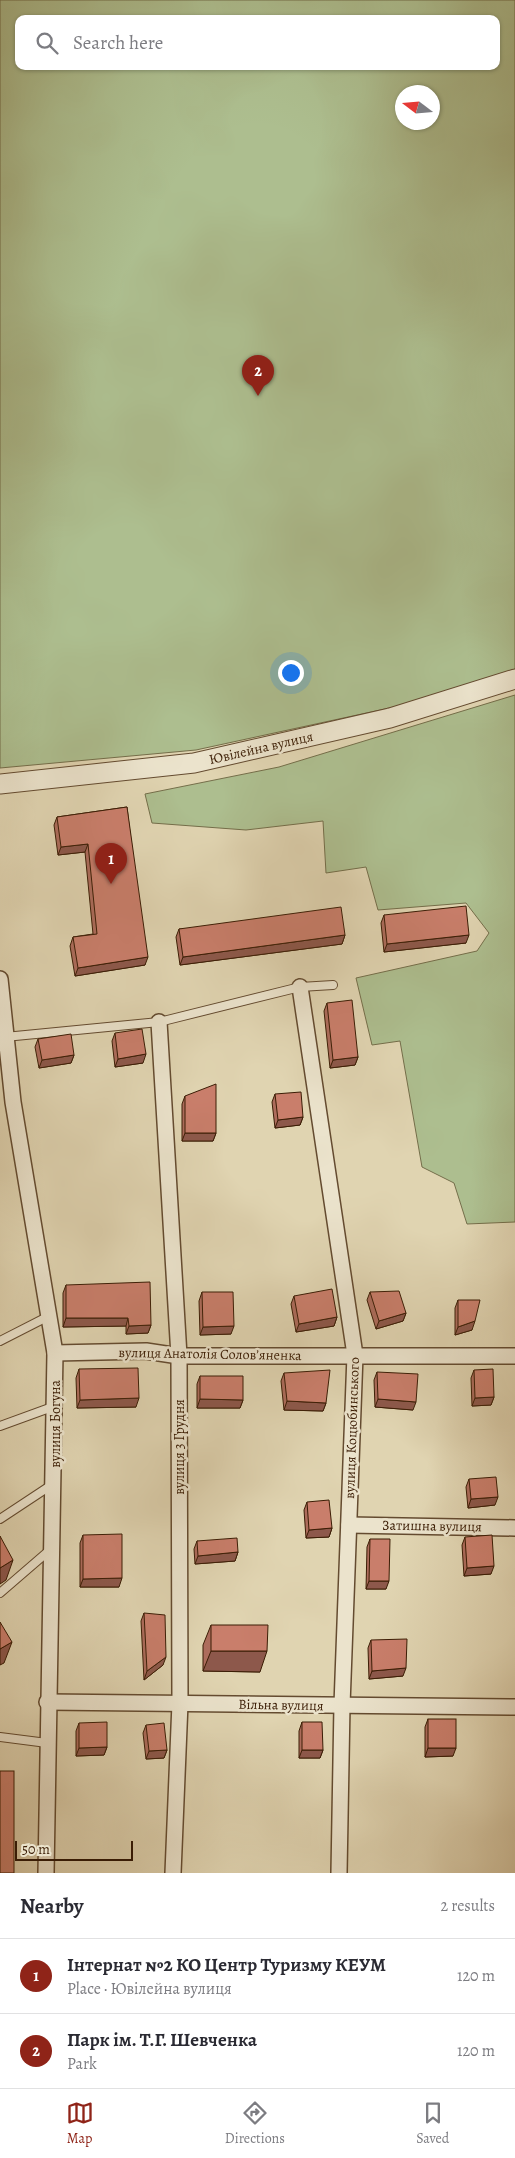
<!DOCTYPE html>
<html lang="en">
<head>
<meta charset="utf-8">
<style>
  body { margin:0; font-family:Alegreya,serif; background:#f2f2f3; color:#2b2b33 }
  .compass { position:absolute; left:395px; top:85px; width:45px; height:45px; border-radius:50%; background:#fff; box-shadow:0 1px 4px #0004; rotate:286deg }
  .scale { position:absolute; left:15px; bottom:12px; width:118px; box-sizing:border-box; padding-left:5px; border:2px solid #3b1d05; border-top:0; font-size:14px; line-height:18px; white-space:nowrap; color:#3b1d05; -webkit-text-stroke:4px #ebe3cc; paint-order:stroke }
  .you { position:absolute; left:290px; top:672px; width:18px; height:18px; margin:-12px; border:4px solid #fff; border-radius:50%; background:#1a73e8; box-shadow:0 0 0 8px #1a73e833 }
  .badge { display:grid; place-items:center; width:32px; height:32px; border-radius:50%; background:#8f2418; color:#fff; font-size:16px; font-weight:700 }
  .pin { position:absolute; translate:-50% -41px; filter:drop-shadow(0 1px 2px #0008) }
  .pin::after { content:''; position:absolute; top:26px; width:18px; height:15px; background:inherit; clip-path:polygon(0 0,100% 0,50% 100%) }
  .list { margin:0; padding:0; list-style:none }
  h2 { display:flex; justify-content:space-between; align-items:center; height:65px; margin:0; padding:0 20px; font-size:21px }
  h2 small { font-size:16px; font-weight:400; color:#7c7c81 }
  .list li { display:grid; grid-template-columns:32px 1fr auto; gap:15px; align-items:center; box-sizing:border-box; height:75px; padding:0 20px; border-top:1px solid #e1e1e2 }
  .list b { display:block; font-size:19px; white-space:nowrap }
  .list p { margin:0; font-size:16px; white-space:nowrap; color:#7c7c81 }
  .list em { font-size:16px; font-style:normal; color:#7c7c81 }
  .icon { flex:none; width:28px; height:28px; fill:none; stroke:currentColor; stroke-width:2; stroke-linecap:round; stroke-linejoin:round }
  .map { position:relative; flex:none; width:515px; height:1873px; overflow:hidden }
  .search { position:absolute; background:#fff; box-shadow:0 1px 4px #0004; left:15px; right:15px; top:15px; height:55px; display:flex; align-items:center; gap:12px; box-sizing:border-box; padding:0 18px; border-radius:10px; color:#7c7c81; font-size:19px }
  .sheet { height:215px; background:#fff }
  nav { display:flex; justify-content:space-around; align-items:center; box-sizing:border-box; height:70px; border-top:1px solid #e1e1e2; background:#fff; font-size:14px; color:#7c7c81 }
  nav a { display:grid; justify-items:center; gap:2px }
  nav .on { color:#8f2418 }
  .map>svg:first-child { display:block }
  .green { fill:#adbe8f; stroke:#746e4a; fill-rule:evenodd }
  .lines { fill:none; stroke-linecap:round; stroke-linejoin:round }
  .service-casing { stroke:#644b30; stroke-width:10 }
  .minor-casing { stroke:#644b30; stroke-width:18 }
  .tertiary-casing { stroke:#644b30; stroke-width:21 }
  .service { stroke:#ebe3cc; stroke-width:8 }
  .minor { stroke:#ebe3cc; stroke-width:15 }
  .tertiary { stroke:#ebe3cc; stroke-width:19 }
  .wall { fill:#ad6c5c; stroke:#3b1d05 }
  .shaded-wall { fill:#8d584b; stroke:#3b1d05 }
  .building { fill:#c97e6b; stroke:#3b1d05 }
  .labels { text-anchor:middle; dominant-baseline:central; stroke-width:5; stroke-linejoin:round; paint-order:stroke }
  .street-label { font-size:14px; fill:#3b1d05; stroke:#ebe3cc }
</style>
</head>
<body>
<div class="map">
<svg width="515" height="1873" viewBox="0 0 515 1873">
  <rect width="100%" height="100%" fill="#e0d4b1"/>
  <filter id="stains"><feTurbulence type="fractalNoise" baseFrequency=".004" numOctaves="4"/><feColorMatrix values="0 0 0 0 .2 0 0 0 0 .09 0 0 0 0 .02 0 0 0 .5 -.17"/></filter>
  <radialGradient id="worn" r=".72"><stop offset=".6" stop-color="#630" stop-opacity="0"/><stop offset="1" stop-color="#630" stop-opacity=".3"/></radialGradient>
  <!-- green -->
  <g class="green">
    <path d="M0,0H515V669L417,702L196,750L0,768ZM19,19H496V66H19ZM402,92H432V122H402Z"/>
    <path d="M515,695V1222L467,1224L454,1183L422,1167L400,1041L372,1045L356,978L477,951L489,933L466,903L378,910L366,867L326,873L323,821L246,830L152,823L145,794L279,767Z"/>
  </g>
  <g class="lines">
    <defs>
      <g id="service">
        <path d="M5,1037L159,1022L300,987L333,985"/>
        <path d="M0,1341L49,1316"/>
        <path d="M0,1426L55,1406"/>
        <path d="M0,1519L53,1484"/>
        <path d="M0,1593L51,1549"/>
        <path d="M0,1737L47,1743"/>
      </g>
      <g id="minor">
        <path d="M0,979L13,1102L55,1353L46,1873"/>
        <path d="M300,987L355,1355L342,1705L339,1873"/>
        <path d="M159,1022L179,1356L180,1703L173,1873"/>
        <path d="M55,1353L146,1351L179,1356H515"/>
        <path d="M349,1525L515,1528"/>
        <path d="M47,1702L515,1707"/>
      </g>
      <path id="tertiary" d="M0,784L194,763L390,718L515,679"/>
    </defs>
    <!-- service casing -->
    <use href="#service" class="service-casing"/>
    <!-- minor casing -->
    <use href="#minor" class="minor-casing"/>
    <!-- tertiary casing -->
    <use href="#tertiary" class="tertiary-casing"/>
    <!-- service -->
    <use href="#service" class="service"/>
    <!-- minor -->
    <use href="#minor" class="minor"/>
    <!-- tertiary -->
    <use href="#tertiary" class="tertiary"/>
  </g>
  <!-- wall -->
  <g class="wall">
    <path d="M127,807L145,965L75,976L70,946L73,937L93,934L85,852L58,855L54,825L57,817Z"/>
    <path d="M384,915L466,943L384,952L381,923Z"/>
    <path d="M179,929L345,935L342,944L180,965L176,937Z"/>
    <path d="M327,1003L358,1057L355,1065L330,1068L324,1011Z"/>
    <path d="M115,1033L143,1063L115,1067L112,1041Z"/>
    <path d="M38,1039L74,1055L71,1063L39,1068L35,1047Z"/>
    <path d="M275,1094L303,1117L300,1125L275,1128L272,1102Z"/>
    <path d="M185,1096L216,1133L213,1141H182V1104Z"/>
    <path d="M66,1285L151,1325L148,1333L126,1334V1326L63,1327V1293Z"/>
    <path d="M202,1292L231,1334L200,1335L199,1301Z"/>
    <path d="M370,1292L406,1313L403,1321L376,1329L367,1300Z"/>
    <path d="M294,1296L337,1317L334,1326L296,1332L291,1304Z"/>
    <path d="M458,1300L472,1330L455,1335V1308Z"/>
    <path d="M79,1369L136,1407L77,1408L76,1378Z"/>
    <path d="M474,1370L494,1397L491,1405L472,1406L471,1378Z"/>
    <path d="M377,1372L413,1410L375,1407L374,1380Z"/>
    <path d="M284,1373L326,1403L323,1411L284,1410L281,1381Z"/>
    <path d="M200,1376L243,1400L240,1408H197V1384Z"/>
    <path d="M469,1479L495,1505L468,1508L466,1487Z"/>
    <path d="M307,1502L332,1528L329,1537L306,1538L304,1510Z"/>
    <path d="M83,1535L119,1587H80V1543Z"/>
    <path d="M465,1537L491,1574L464,1576L462,1545Z"/>
    <path d="M370,1539L386,1589H366L367,1547Z"/>
    <path d="M197,1541L238,1552L235,1561L195,1564L194,1549Z"/>
    <path d="M144,1613L163,1665L144,1680L141,1621Z"/>
    <path d="M211,1625L260,1672L203,1671V1645Z"/>
    <path d="M371,1640L403,1676L369,1679L368,1648Z"/>
    <path d="M428,1719L453,1756L425,1757V1727Z"/>
    <path d="M302,1722L323,1750L320,1758H299V1731Z"/>
    <path d="M79,1723L107,1747L104,1755L76,1756V1731Z"/>
    <path d="M146,1725L167,1750L164,1758L146,1759L143,1733Z"/>
  </g>
  <!-- shaded-wall -->
  <g class="shaded-wall">
    <path d="M88,844L85,852L58,855L61,847Z"/>
    <path d="M345,935L342,944L180,965L183,957Z"/>
    <path d="M469,935L466,943L384,952L387,944Z"/>
    <path d="M148,957L145,965L75,976L78,968Z"/>
    <path d="M146,1054L143,1063L115,1067L118,1059Z"/>
    <path d="M74,1055L71,1063L39,1068L42,1060Z"/>
    <path d="M358,1057L355,1065L330,1068L333,1060Z"/>
    <path d="M303,1117L300,1125L275,1128L278,1120Z"/>
    <path d="M185,1133H216L213,1141H182Z"/>
    <path d="M406,1313L403,1321L376,1329L379,1321Z"/>
    <path d="M337,1317L334,1326L296,1332L299,1324Z"/>
    <path d="M66,1318H128L126,1326L63,1327Z"/>
    <path d="M475,1321L472,1330L455,1335L458,1327Z"/>
    <path d="M151,1325L148,1333L126,1334L129,1326Z"/>
    <path d="M234,1326L231,1334L200,1335L203,1327Z"/>
    <path d="M494,1397L491,1405L472,1406L475,1398Z"/>
    <path d="M139,1398L136,1407L77,1408L80,1400Z"/>
    <path d="M200,1399L243,1400L240,1408H197Z"/>
    <path d="M378,1399L416,1402L413,1410L375,1407Z"/>
    <path d="M287,1401L326,1403L323,1411L284,1410Z"/>
    <path d="M498,1497L495,1505L468,1508L471,1499Z"/>
    <path d="M332,1528L329,1537L306,1538L309,1530Z"/>
    <path d="M238,1552L235,1561L195,1564L198,1556Z"/>
    <path d="M13,1560L6,1580L0,1584V1568Z"/>
    <path d="M494,1566L491,1574L464,1576L467,1568Z"/>
    <path d="M122,1578L119,1587H80L83,1579Z"/>
    <path d="M369,1581H389L386,1589H366Z"/>
    <path d="M12,1642L4,1663L0,1665V1649Z"/>
    <path d="M211,1651H267L260,1672L203,1671Z"/>
    <path d="M166,1657L163,1665L144,1680L147,1671Z"/>
    <path d="M406,1668L403,1676L369,1679L372,1671Z"/>
    <path d="M107,1747L104,1755L76,1756L79,1748Z"/>
    <path d="M428,1748H456L453,1756L425,1757Z"/>
    <path d="M167,1750L164,1758L146,1759L149,1751Z"/>
    <path d="M302,1750H323L320,1758H299Z"/>
  </g>
  <!-- building -->
  <g class="building">
    <path d="M127,807L148,957L78,968L73,937L97,934L88,844L61,847L57,817Z"/>
    <path d="M466,906L469,935L387,944L384,915Z"/>
    <path d="M341,907L345,935L183,957L179,929Z"/>
    <path d="M352,1000L358,1057L333,1060L327,1003Z"/>
    <path d="M142,1029L146,1054L118,1059L115,1033Z"/>
    <path d="M71,1034L74,1055L42,1060L38,1039Z"/>
    <path d="M216,1084V1133H185V1096Z"/>
    <path d="M301,1092L303,1117L278,1120L275,1094Z"/>
    <path d="M150,1282L151,1325L129,1326L128,1318H66V1285Z"/>
    <path d="M332,1289L337,1317L299,1324L294,1296Z"/>
    <path d="M399,1291L406,1313L379,1321L370,1292Z"/>
    <path d="M202,1292H233L234,1326L203,1327Z"/>
    <path d="M458,1300H480L475,1321L458,1327Z"/>
    <path d="M138,1368L139,1398L80,1400L79,1369Z"/>
    <path d="M493,1369L494,1397L475,1398L474,1370Z"/>
    <path d="M330,1370L326,1403L287,1401L284,1373Z"/>
    <path d="M377,1372L418,1374L416,1402L378,1399Z"/>
    <path d="M200,1376H243V1400L200,1399Z"/>
    <path d="M496,1477L498,1497L471,1499L469,1479Z"/>
    <path d="M329,1500L332,1528L309,1530L307,1502Z"/>
    <path d="M122,1534V1578L83,1579V1535Z"/>
    <path d="M492,1535L494,1566L467,1568L465,1537Z"/>
    <path d="M0,1536L13,1560L0,1568Z"/>
    <path d="M237,1538L238,1552L198,1556L197,1541Z"/>
    <path d="M370,1539H390L389,1581H369Z"/>
    <path d="M144,1613L165,1615L166,1657L147,1671Z"/>
    <path d="M0,1622L12,1642L0,1649Z"/>
    <path d="M211,1625H268L267,1651H211Z"/>
    <path d="M407,1639L406,1668L372,1671L371,1640Z"/>
    <rect x="428" y="1719" width="28" height="29"/>
    <path d="M107,1722V1747L79,1748V1723Z"/>
    <path d="M302,1722H322L323,1750H302Z"/>
    <path d="M164,1723L167,1750L149,1751L146,1725Z"/>
    <rect x="0" y="1771" width="14" height="102"/>
  </g>
  <g class="labels">
    <!-- street labels -->
    <g class="street-label">
      <text transform="translate(261 748) rotate(-13)">Ювілейна вулиця</text>
      <text transform="translate(210 1354) rotate(1)">вулиця Анатолія Соловʼяненка</text>
      <text transform="translate(55 1424) rotate(-90)">вулиця Богуна</text>
      <text transform="translate(352 1428) rotate(-88)">вулиця Коцюбинського</text>
      <text transform="translate(179 1447) rotate(-90)">вулиця 3 Грудня</text>
      <text transform="translate(432 1526) rotate(1)">Затишна вулиця</text>
      <text transform="translate(281 1705) rotate(1)">Вільна вулиця</text>
    </g>
  </g>
  <rect width="100%" height="100%" filter="url(#stains)"/>
  <rect width="100%" height="100%" fill="url(#worn)"/>
</svg>
<svg class="compass" viewBox="-18 -18 36 36"><path d="M0-13l5 13h-10z" fill="#e53935"/><path d="M0 13l5-13h-10z" fill="#7c7c81"/></svg>
<div class="scale">50 m</div>
<div class="you"></div>
<div class="pin badge" style="left:111px;top:884px">1</div>
<div class="pin badge" style="left:258px;top:396px">2</div>
<div class="search"><svg class="icon" aria-label="search" viewBox="0 0 24 24"><circle cx="10" cy="10" r="6"/><path d="M15 15l6 6"/></svg>Search here</div>
</div>
<section class="sheet">
<h2>Nearby<small>2 results</small></h2>
<ul class="list">
<li><span class="badge">1</span><div><b>Інтернат №2 КО Центр Туризму КЕУМ</b><p>Place · Ювілейна вулиця</p></div><em>120 m</em></li>
<li><span class="badge">2</span><div><b>Парк ім. Т.Г. Шевченка</b><p>Park</p></div><em>120 m</em></li>
</ul>
</section>
<nav>
<a class="on"><svg class="icon" aria-label="map" viewBox="0 0 24 24"><path d="M3 6l6-2 6 2 6-2v14l-6 2-6-2-6 2zM9 4v14M15 6v14"/></svg>Map</a>
<a><svg class="icon" aria-label="directions" viewBox="0 0 24 24"><path d="M12 3l9 9-9 9-9-9zM9 14v-3h6M13 9l2 2-2 2"/></svg>Directions</a>
<a><svg class="icon" aria-label="saved" viewBox="0 0 24 24"><path d="M7 4h10v16l-5-4-5 4z"/></svg>Saved</a>
</nav>
</body>
</html>
